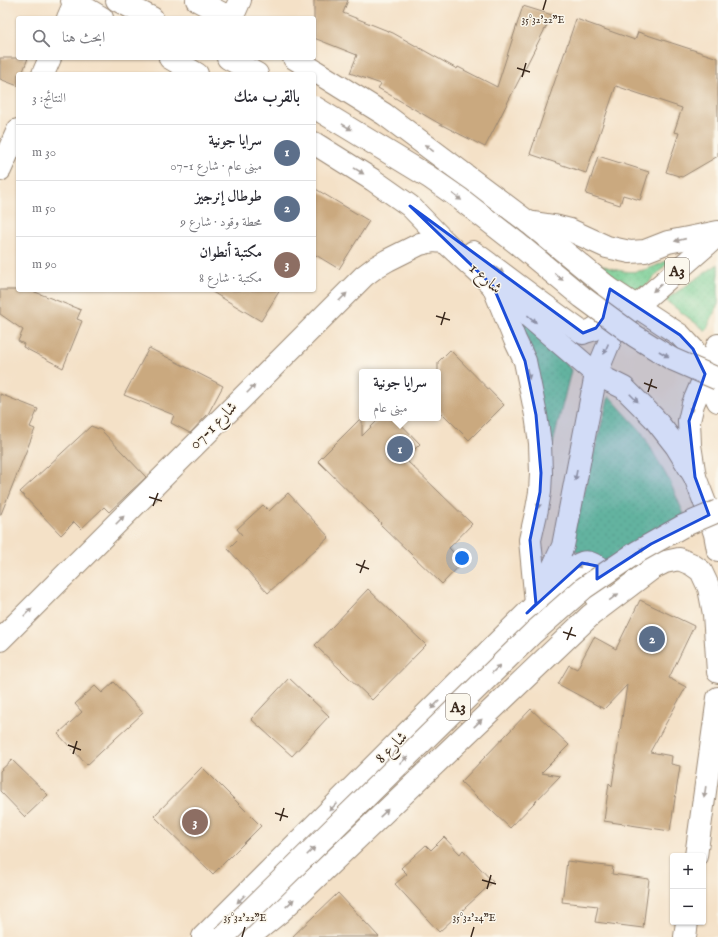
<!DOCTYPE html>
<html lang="ar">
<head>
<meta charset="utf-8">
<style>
  body { margin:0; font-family:"IM FELL English",Amiri,serif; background:#f7f7f7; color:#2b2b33; direction:rtl }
  .controls { position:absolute; right:12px; bottom:12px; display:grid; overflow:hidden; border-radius:4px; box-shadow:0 1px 3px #0004 }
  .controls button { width:36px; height:36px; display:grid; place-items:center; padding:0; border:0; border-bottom:1px solid #e1e1e2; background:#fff; color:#2b2b33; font:20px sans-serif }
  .you { position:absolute; left:462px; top:558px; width:14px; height:14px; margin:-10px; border:3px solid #fff; border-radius:50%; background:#1a73e8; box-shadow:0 0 0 6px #1a73e833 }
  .badge { display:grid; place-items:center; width:26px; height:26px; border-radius:50%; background:#ea580c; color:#fff; font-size:13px; font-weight:700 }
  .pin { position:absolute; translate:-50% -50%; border:2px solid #fff; box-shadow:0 1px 4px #0006 }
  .popup { position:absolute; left:359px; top:369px; width:82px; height:52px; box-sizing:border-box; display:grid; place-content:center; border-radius:4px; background:#fff; filter:drop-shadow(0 1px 3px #0005); font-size:13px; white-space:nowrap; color:#7c7c81 }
  .popup b { font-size:15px; color:#2b2b33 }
  .popup::after { content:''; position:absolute; left:50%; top:100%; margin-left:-8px; border:8px solid transparent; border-top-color:#fff }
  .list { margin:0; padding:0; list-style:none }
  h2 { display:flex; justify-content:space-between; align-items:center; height:52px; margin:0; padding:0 16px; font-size:17px }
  h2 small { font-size:13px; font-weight:400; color:#7c7c81 }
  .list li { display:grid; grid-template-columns:26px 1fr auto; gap:12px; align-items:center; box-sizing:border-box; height:56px; padding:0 16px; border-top:1px solid #e1e1e2 }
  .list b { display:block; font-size:15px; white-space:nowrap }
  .list p { margin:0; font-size:13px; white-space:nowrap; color:#7c7c81 }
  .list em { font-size:13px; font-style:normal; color:#7c7c81 }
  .icon { flex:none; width:22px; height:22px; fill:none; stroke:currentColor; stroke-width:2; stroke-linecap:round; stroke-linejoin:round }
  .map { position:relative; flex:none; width:718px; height:937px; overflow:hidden; direction:ltr }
  .search { position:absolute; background:#fff; box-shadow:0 1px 3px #0004; left:16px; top:16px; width:300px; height:44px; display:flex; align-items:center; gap:10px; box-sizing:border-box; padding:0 14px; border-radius:4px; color:#7c7c81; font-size:15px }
  .panel { position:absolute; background:#fff; box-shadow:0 1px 3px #0004; left:16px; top:72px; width:300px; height:220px; border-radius:4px; direction:rtl }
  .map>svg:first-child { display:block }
  .grass { fill:url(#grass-dots); stroke:#587b58 }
  .building { fill:#caa97f }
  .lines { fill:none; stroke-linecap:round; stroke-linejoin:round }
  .minor-casing { stroke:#988672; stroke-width:24 }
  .major-casing { stroke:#988672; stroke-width:24 }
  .highway-casing { stroke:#988672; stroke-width:24 }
  .minor { stroke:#fff; stroke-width:22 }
  .major { stroke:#fff; stroke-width:22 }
  .highway { stroke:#fff; stroke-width:22 }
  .major-bridge-casing { stroke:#988672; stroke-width:24; stroke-linecap:butt }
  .highway-bridge-casing { stroke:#988672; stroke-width:24; stroke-linecap:butt }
  .major-bridge { stroke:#fff; stroke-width:22 }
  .highway-bridge { stroke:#fff; stroke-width:22 }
  .oneway { fill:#a79f9a }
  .marked { fill:#1d4ed8; fill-opacity:0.2; stroke:#1d4ed8; stroke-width:3; stroke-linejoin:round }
  .ticks { fill:none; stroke:#3b2a1e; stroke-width:1.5 }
  .labels { text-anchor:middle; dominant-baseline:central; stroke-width:3; stroke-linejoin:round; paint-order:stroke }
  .shield { fill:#fbf7ec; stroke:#75685c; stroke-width:1 }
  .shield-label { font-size:15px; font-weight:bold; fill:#3b2a1e }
  .street-label { font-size:16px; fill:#3b2a1e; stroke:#fbf7ec }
  .ticks-label { font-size:10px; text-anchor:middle; fill:#3b2a1e; stroke:#fbf7ec; stroke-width:3; stroke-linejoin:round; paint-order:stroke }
</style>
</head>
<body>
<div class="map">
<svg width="718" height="937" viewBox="0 0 718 937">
  <defs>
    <pattern id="grass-dots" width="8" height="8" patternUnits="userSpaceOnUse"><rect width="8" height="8" fill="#75cc92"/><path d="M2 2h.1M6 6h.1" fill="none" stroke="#66af7d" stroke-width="1.8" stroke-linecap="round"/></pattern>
  </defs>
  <rect width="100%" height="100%" fill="#fbf7ec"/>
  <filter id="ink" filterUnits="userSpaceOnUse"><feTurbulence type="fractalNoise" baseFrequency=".025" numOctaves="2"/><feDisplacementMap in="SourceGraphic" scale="8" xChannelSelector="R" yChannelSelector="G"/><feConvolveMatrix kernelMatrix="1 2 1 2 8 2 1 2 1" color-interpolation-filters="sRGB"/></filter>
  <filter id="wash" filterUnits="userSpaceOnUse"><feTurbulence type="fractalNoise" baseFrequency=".012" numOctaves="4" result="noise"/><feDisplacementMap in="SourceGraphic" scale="16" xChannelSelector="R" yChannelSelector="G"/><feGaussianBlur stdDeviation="0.9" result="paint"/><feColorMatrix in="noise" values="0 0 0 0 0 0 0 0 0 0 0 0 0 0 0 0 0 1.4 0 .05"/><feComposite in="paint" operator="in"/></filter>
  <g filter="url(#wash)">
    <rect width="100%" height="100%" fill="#f4e1c7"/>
    <!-- grass -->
    <g class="grass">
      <path d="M566,246C588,258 613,275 639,271C650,269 662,263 672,258L635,298Z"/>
      <path d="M718,264V304L706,331L665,300Z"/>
      <path d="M518,303L571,370L547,468L530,348L525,332Z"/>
      <path d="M609,396L641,431L670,482L686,519L603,565L569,547Z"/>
    </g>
    <g id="blocks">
      <!-- building -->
      <g class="building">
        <path d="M314,0H348L343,13L393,33L457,69L458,67L497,87L523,6L552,15L485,147L440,124L378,88L381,84L350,73L357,55L314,38Z"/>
        <path d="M576,19L635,40L638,32L718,58V156L682,177L666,172L679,133L674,132L682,108L616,86L586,173L530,154Z"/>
        <path d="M0,58H28L22,74H18V86L0,79Z"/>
        <path d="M598,156L649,172L640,200L623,195L620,205L586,194Z"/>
        <path d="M314,188L369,221L339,269L314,254Z"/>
        <path d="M0,290H30L81,310L77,319L82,321L63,368L23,347L24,344L18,341L23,330L0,314Z"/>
        <path d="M209,290H280L261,321Z"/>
        <path d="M149,348L223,386L208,414L190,433L171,423L174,415L124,395Z"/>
        <path d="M450,350L504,405L469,440L438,409V362Z"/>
        <path d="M0,394L38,409L30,427L35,429L1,514H0Z"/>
        <path d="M362,417V436L380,418H395L420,444L405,459L472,524L449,548L463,562L442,584L380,524L381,523L318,461Z"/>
        <path d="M91,426L101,430L146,477L109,512L104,507L81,529L74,522L61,535L20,492Z"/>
        <path d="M288,493L329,537L268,593L228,549L242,535L237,529L263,505L269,511Z"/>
        <path d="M368,589L426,645L372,700L315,645Z"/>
        <path d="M640,600L694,626L669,678L686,687L650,752L672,756L671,764L680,766L670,831L604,821L609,783L612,786L627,685L604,709L558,684L569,665L577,669L594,637L616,649Z"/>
        <path d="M289,678L329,716L292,756L251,719Z"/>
        <path d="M114,682L143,713L87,765L58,734L82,712L75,704L95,686L102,693Z"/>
        <path d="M531,709L569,745L541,773L560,776L510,828L461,782Z"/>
        <path d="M12,760L48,795L25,817L0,791V771Z"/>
        <path d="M202,767L261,826L213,874L154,816Z"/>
        <path d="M444,837L460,854L463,850L493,882L439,932L395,884L407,874L401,868L426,845L431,850Z"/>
        <path d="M567,861L613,867L612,874L649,879L643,928L595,922L598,906L562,902Z"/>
        <path d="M338,893L379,937H292Z"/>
      </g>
    </g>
  </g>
  <g filter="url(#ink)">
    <use href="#blocks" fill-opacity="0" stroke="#988672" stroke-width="1"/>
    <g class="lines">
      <defs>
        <g id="minor">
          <path d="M68,18L75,2"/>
          <path d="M232,18L240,0"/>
          <path d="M43,74L50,58"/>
          <path d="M0,170L18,130"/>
          <path d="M0,640L364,276L376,267L388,260L420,244L433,241L445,242"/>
        </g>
        <g id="major">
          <path d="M72,0L102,18"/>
          <path d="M117,0L152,18"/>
          <path d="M197,0L230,18"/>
          <path d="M170,58L197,74"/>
          <path d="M228,58L257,74"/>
          <path d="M294,58L384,114L528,222L610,289L680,335L693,349L718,401"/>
          <path d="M314,143L373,180L410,206L445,242L493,286L596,374L624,388L654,418L676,446L695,477L705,503L715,534L718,550"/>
          <path d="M473,252C510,279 546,307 583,333C587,331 592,331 595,328C604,323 608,306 609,296"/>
          <path d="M696,856L718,698"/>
          <path d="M685,937L687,922"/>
        </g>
        <g id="highway">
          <path d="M528,222L554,226L570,230L607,247L630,252L645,251L668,242L718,232"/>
          <path d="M493,286L515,340L525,361L536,415L540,443L541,473L540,492L537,509L530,540L536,603"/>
          <path d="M695,477L690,445L689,421L693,404L718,345"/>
          <path d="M545,595C554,587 572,566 582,563C588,561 592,564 597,566V588L595,596"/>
          <path d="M203,937L536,604L563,546L596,374L611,338L624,317L718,235"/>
          <path d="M249,937L279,913L591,615L653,568L665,562L679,559L691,564L701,571L709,588L714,614L718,672"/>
        </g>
      </defs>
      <!-- minor casing -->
      <use href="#minor" class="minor-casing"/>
      <!-- major casing -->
      <use href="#major" class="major-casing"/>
      <!-- highway casing -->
      <use href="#highway" class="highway-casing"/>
      <!-- minor -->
      <use href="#minor" class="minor"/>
      <!-- major -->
      <use href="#major" class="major"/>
      <!-- highway -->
      <use href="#highway" class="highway"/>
      <defs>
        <path id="major-bridge" d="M314,107L429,177L459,198L518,244L582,297L635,336L672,359L718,379"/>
        <path id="highway-bridge" d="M223,937L533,633L584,588L637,552L683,526L718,511"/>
      </defs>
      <!-- major-bridge casing -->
      <use href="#major-bridge" class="major-bridge-casing"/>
      <!-- highway-bridge casing -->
      <use href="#highway-bridge" class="highway-bridge-casing"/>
      <!-- major-bridge -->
      <use href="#major-bridge" class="major-bridge"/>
      <!-- highway-bridge -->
      <use href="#highway-bridge" class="highway-bridge"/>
    </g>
    <!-- one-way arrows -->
    <defs><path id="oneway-solid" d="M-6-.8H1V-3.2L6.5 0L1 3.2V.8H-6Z"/></defs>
    <g class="oneway">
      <use href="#oneway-solid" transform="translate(347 127) rotate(31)"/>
      <use href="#oneway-solid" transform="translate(429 148) rotate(-143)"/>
      <use href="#oneway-solid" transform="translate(359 171) rotate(32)"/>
      <use href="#oneway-solid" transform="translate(457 197) rotate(36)"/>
      <use href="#oneway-solid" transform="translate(680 240) rotate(167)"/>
      <use href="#oneway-solid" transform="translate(499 270) rotate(36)"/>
      <use href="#oneway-solid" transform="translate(559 277) rotate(39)"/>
      <use href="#oneway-solid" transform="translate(657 288) rotate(139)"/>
      <use href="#oneway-solid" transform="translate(343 297) rotate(-45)"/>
      <use href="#oneway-solid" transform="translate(532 319) rotate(40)"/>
      <use href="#oneway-solid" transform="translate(606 349) rotate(113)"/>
      <use href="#oneway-solid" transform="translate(664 354) rotate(30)"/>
      <use href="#oneway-solid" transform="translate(528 374) rotate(77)"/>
      <use href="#oneway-solid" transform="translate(251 389) rotate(-45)"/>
      <use href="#oneway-solid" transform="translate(634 398) rotate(45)"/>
      <use href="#oneway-solid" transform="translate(692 407) rotate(106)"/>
      <use href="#oneway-solid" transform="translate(576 475) rotate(101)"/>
      <use href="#oneway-solid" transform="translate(539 503) rotate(100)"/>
      <use href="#oneway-solid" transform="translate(120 520) rotate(-45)"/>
      <use href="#oneway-solid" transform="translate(640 551) rotate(-32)"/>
      <use href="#oneway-solid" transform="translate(581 565) rotate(158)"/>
      <use href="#oneway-solid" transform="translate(614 597) rotate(-36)"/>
      <use href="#oneway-solid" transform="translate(28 612) rotate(-45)"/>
      <use href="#oneway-solid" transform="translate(496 669) rotate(-45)"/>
      <use href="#oneway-solid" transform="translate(435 705) rotate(135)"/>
      <use href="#oneway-solid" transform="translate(478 723) rotate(-44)"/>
      <use href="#oneway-solid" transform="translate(404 760) rotate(-45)"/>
      <use href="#oneway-solid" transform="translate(705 792) rotate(98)"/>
      <use href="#oneway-solid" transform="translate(333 807) rotate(135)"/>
      <use href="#oneway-solid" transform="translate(384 813) rotate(-44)"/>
      <use href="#oneway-solid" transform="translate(311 851) rotate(-45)"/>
      <use href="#oneway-solid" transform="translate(241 899) rotate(135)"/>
      <use href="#oneway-solid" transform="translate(290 903) rotate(-44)"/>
    </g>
  </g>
  <!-- marked area -->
  <path class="marked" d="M410,206L583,333L596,328L603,318L610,289L680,335L693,349L705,374L689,421L695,477L709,515L651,544L597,579V566L582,563L527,613L536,604L530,540L540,492L541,473L536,415L525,361L493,286Z"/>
  <!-- ticks -->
  <path class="ticks" d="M543,10L546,0M517,68L530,72M522,77L526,63M436,316L450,320M441,325L445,312M644,383L657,388M648,392L652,379M149,497L162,501M153,506L158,493M356,564L369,569M360,573L365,560M563,632L576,636M567,640L572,627M68,745L81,750M73,754L77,741M275,813L288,817M280,821L284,808M482,880L496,884M487,889L491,875M242,937L245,927M471,937L474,927"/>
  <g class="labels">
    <!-- shield labels -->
    <g class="shield">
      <rect x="665" y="258" width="24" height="26" rx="3"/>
      <rect x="446" y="694" width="24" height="26" rx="3"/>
    </g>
    <g class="shield-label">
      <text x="677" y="271">A3</text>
      <text x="458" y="707">A3</text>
    </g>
    <!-- street labels -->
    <g class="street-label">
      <text transform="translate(485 279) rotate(42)">شارع 1</text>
      <text transform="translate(214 426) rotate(-45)">شارع 1-07</text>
      <text transform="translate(392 748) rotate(-45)">شارع 8</text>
    </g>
  </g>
  <g class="ticks-label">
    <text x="543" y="23">35°32'22"E</text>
    <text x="245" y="921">35°32'22"E</text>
    <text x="474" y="921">35°32'24"E</text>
  </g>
</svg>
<div class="controls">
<button>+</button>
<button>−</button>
</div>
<div class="you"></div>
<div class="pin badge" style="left:400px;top:449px;background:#5c6f8a">1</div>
<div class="popup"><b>سرايا جونية</b>مبنى عام</div>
<div class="pin badge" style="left:652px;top:639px;background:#5c6f8a">2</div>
<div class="pin badge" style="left:195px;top:822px;background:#8d6e63">3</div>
<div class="search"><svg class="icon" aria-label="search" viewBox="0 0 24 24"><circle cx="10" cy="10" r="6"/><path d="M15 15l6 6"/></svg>ابحث هنا</div>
<section class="panel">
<h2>بالقرب منك<small>النتائج: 3</small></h2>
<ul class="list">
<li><span class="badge" style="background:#5c6f8a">1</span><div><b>سرايا جونية</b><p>مبنى عام · شارع 1-07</p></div><em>30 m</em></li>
<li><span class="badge" style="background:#5c6f8a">2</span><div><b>طوطال إنرجيز</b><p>محطة وقود · شارع 9</p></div><em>50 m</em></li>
<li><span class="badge" style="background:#8d6e63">3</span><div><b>مكتبة أنطوان</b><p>مكتبة · شارع 8</p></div><em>90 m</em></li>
</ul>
</section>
</div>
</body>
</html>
